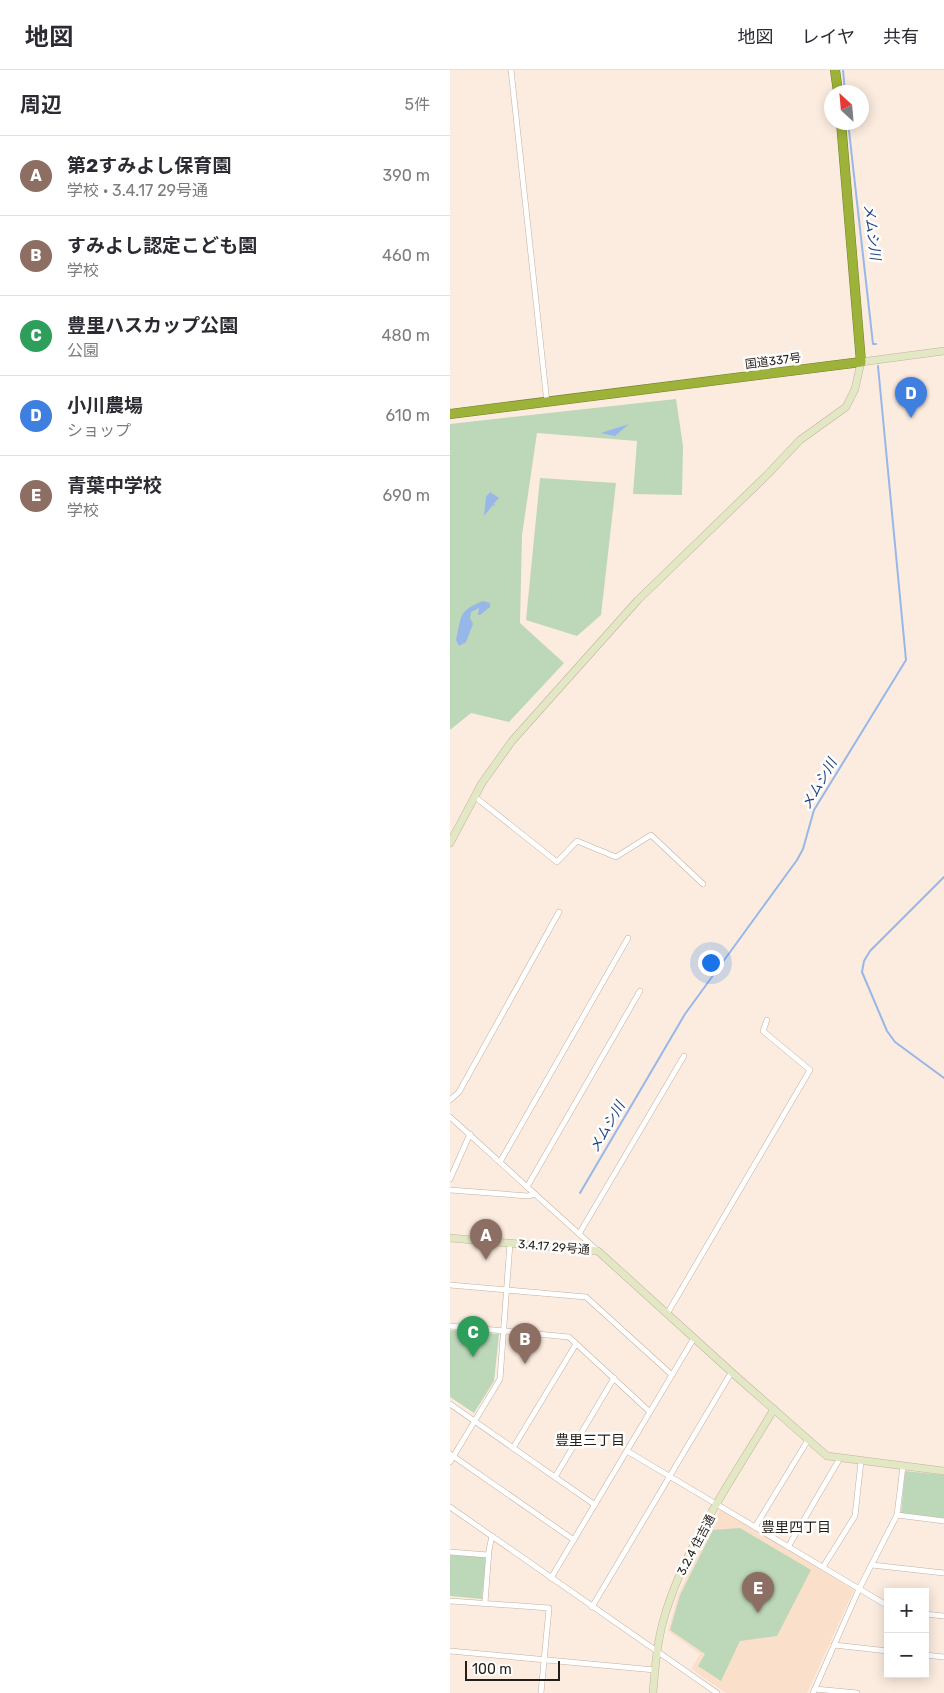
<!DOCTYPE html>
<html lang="ja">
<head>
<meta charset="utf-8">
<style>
  body { margin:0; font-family:Rubik,"Noto Sans JP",sans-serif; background:#f7f7f7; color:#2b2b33 }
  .controls { position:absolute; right:15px; bottom:15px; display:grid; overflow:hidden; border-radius:0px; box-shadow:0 2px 12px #0003 }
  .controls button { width:45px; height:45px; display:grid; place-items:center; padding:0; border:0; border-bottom:1px solid #e1e1e2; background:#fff; color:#2b2b33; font:25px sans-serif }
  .compass { position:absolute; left:374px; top:15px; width:45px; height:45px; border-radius:50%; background:#fff; box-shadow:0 2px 12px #0003; rotate:334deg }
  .scale { position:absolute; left:15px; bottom:12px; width:95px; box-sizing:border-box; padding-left:5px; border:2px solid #251e18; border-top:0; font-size:14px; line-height:18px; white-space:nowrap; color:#251e18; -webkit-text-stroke:4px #fdfdfd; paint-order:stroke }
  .you { position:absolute; left:260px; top:892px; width:18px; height:18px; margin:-12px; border:4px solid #fff; border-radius:50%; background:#1a73e8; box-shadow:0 0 0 8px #1a73e833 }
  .badge { display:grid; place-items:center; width:32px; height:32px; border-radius:50%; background:#0b8043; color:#fff; font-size:16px; font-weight:700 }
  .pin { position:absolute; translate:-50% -41px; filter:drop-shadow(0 1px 2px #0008) }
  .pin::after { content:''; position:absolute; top:26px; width:18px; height:15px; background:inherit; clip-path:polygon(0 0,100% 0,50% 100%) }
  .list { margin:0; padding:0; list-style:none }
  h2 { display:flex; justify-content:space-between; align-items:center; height:65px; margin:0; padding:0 20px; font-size:21px }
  h2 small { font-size:16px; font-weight:400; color:#7c7c81 }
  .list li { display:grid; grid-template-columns:32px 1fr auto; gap:15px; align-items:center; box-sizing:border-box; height:80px; padding:0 20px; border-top:1px solid #e1e1e2 }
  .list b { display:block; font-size:19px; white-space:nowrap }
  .list p { margin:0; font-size:16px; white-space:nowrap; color:#7c7c81 }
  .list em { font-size:16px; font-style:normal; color:#7c7c81 }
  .map { position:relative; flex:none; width:494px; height:1623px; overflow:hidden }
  header { display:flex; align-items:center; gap:30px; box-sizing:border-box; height:70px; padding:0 25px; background:#fff; border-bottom:1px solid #e1e1e2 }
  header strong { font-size:24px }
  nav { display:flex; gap:28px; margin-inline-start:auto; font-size:18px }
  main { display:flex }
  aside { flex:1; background:#fff }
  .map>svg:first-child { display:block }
  .built { fill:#fae0ca }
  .green { fill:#bdd7b9 }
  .water { fill:#98b7e9 }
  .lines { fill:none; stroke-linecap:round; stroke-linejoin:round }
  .stream { stroke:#98b7e9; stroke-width:2 }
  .street-casing { stroke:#c3b0a0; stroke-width:6 }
  .secondary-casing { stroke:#c3b0a0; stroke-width:8 }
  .highway-casing { stroke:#737e2d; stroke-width:10 }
  .street { stroke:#fff; stroke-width:5 }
  .secondary { stroke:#e2e8c3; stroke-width:7 }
  .highway { stroke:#9db238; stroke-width:9 }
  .labels { text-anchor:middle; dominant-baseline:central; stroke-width:5; stroke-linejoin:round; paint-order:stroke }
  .street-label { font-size:12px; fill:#251e18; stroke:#fdfdfd }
  .water-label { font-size:14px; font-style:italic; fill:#1f427e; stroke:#fdfdfd }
  .neighbourhood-label { font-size:14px; fill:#251e18; stroke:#fdfdfd }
</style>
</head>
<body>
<header>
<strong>地図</strong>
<nav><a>地図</a><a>レイヤ</a><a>共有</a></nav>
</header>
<main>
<aside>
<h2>周辺<small>5件</small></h2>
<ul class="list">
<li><span class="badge" style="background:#8d6e63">A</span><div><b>第2すみよし保育園</b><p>学校 · 3.4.17 29号通</p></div><em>390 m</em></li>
<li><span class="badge" style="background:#8d6e63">B</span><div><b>すみよし認定こども園</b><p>学校</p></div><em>460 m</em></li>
<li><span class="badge" style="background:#2e9e5b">C</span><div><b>豊里ハスカップ公園</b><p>公園</p></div><em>480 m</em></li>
<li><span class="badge" style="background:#3f7fe0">D</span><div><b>小川農場</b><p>ショップ</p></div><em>610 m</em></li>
<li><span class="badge" style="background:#8d6e63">E</span><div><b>青葉中学校</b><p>学校</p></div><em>690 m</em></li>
</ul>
</aside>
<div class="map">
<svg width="494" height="1623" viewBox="0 0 494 1623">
  <rect width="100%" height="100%" fill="#fcecdf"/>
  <!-- built -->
  <path class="built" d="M270,1439L404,1520L357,1623H276L241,1599L250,1584L218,1561L228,1525Z"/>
  <!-- green -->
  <g class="green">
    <path d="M226,329L233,376L232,425L183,424L187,371L87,363L72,465L70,553L114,593L59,652L21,643L0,660V354Z"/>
    <path d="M90,408L166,413L151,545L127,566L76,550Z"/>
    <path d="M0,1260L49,1264L44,1311L24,1343L0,1327Z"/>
    <path d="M455,1401L494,1405V1448L451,1443Z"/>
    <path d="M290,1458L361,1500L327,1566L290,1571L271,1611L248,1596L255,1584L220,1560L230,1525L263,1460Z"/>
    <path d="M0,1485L36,1487L32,1529L0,1526Z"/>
  </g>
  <!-- water -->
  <g class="water">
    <path d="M179,354L165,366L151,363Z"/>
    <path d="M40,422L49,428L44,433L45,436L43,435L34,446L36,427Z"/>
    <path d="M33,531L40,533V537L30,545H28L29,538L21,542L20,548L23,554L16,572L9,576L6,570C12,545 8,541 33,531Z"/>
  </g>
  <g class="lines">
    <!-- stream -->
    <g class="stream">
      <path d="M393,0L395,22"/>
      <path d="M398,52L423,274H426"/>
      <path d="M494,807L420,881L414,891L412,902L437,961L445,972L494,1008"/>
      <path d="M130,1123L235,944L347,790L353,779L364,740L456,590L428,296"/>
    </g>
    <defs>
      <g id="street">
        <path d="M61,0L97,333"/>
        <path d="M24,726L107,792L127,771L166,787L201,765L253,814"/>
        <path d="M0,1030L9,1022L109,842"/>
        <path d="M0,1047L148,1181"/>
        <path d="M50,1092L178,868"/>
        <path d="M0,1109L20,1064"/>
        <path d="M77,1117L190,921"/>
        <path d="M0,1120L78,1126L85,1124"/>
        <path d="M129,1164L234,986"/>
        <path d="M0,1215L136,1227L222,1305"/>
        <path d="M217,1244L360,1000L313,961L317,950"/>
        <path d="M0,1256L119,1267L200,1342"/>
        <path d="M0,1334L145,1435"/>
        <path d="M63,1378L126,1274"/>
        <path d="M177,1381L438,1536"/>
        <path d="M0,1384L124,1470"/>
        <path d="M0,1392L50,1309L60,1173"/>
        <path d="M105,1407L164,1308"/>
        <path d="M0,1437L267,1623"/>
        <path d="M447,1445L494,1451"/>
        <path d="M305,1457L358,1370"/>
        <path d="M338,1477L390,1388"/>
        <path d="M0,1482L38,1485"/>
        <path d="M422,1495L494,1503"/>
        <path d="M373,1497L405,1446L411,1391"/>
        <path d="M101,1508L244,1268"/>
        <path d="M0,1531L99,1538L91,1623"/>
        <path d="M35,1533L39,1480L42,1466"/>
        <path d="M142,1537L281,1303"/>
        <path d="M475,1544L494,1546"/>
        <path d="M384,1575L438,1581"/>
        <path d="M0,1581L205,1600"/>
        <path d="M475,1585L494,1587"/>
        <path d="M365,1619L407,1623"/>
        <path d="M363,1623L409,1519L447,1445L453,1396"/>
      </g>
      <g id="secondary">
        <path d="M0,773L32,713L62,671L188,530L317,405L350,370L396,337L405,319L411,292L494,281"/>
        <path d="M0,1168L148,1181L288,1308L377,1386L494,1401"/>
        <path d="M203,1623C205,1598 207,1572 214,1548C235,1475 285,1405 324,1339"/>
      </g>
      <g id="highway">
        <path d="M385,0L388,22"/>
        <path d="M0,344L411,292L391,52"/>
      </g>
    </defs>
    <!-- street casing -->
    <use href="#street" class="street-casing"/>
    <!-- secondary casing -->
    <use href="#secondary" class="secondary-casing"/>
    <!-- highway casing -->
    <use href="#highway" class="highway-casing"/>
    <!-- street -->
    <use href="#street" class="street"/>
    <!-- secondary -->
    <use href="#secondary" class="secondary"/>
    <!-- highway -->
    <use href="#highway" class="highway"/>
  </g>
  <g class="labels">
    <!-- street labels -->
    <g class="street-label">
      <text transform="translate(323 291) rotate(-7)">国道337号</text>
      <text transform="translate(104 1177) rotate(5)">3.4.17 29号通</text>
      <text transform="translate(246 1475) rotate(-62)">3.2.4 住吉通</text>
    </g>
    <!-- water labels -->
    <g class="water-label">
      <text transform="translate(422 162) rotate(83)">メムシ川</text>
      <text transform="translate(369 714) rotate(-60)">メムシ川</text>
      <text transform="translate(157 1057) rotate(-60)">メムシ川</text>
    </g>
    <!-- neighbourhood labels -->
    <g class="neighbourhood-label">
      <text x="140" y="1370">豊里三丁目</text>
      <text x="346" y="1457">豊里四丁目</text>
    </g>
  </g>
</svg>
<div class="controls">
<button>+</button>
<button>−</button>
</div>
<svg class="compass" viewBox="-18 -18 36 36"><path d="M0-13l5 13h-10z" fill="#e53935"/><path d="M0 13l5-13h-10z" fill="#7c7c81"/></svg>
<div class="scale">100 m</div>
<div class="you"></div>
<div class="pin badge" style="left:36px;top:1190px;background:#8d6e63">A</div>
<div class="pin badge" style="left:75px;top:1294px;background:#8d6e63">B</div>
<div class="pin badge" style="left:23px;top:1287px;background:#2e9e5b">C</div>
<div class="pin badge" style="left:461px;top:348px;background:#3f7fe0">D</div>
<div class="pin badge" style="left:308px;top:1543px;background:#8d6e63">E</div>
</div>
</main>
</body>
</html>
